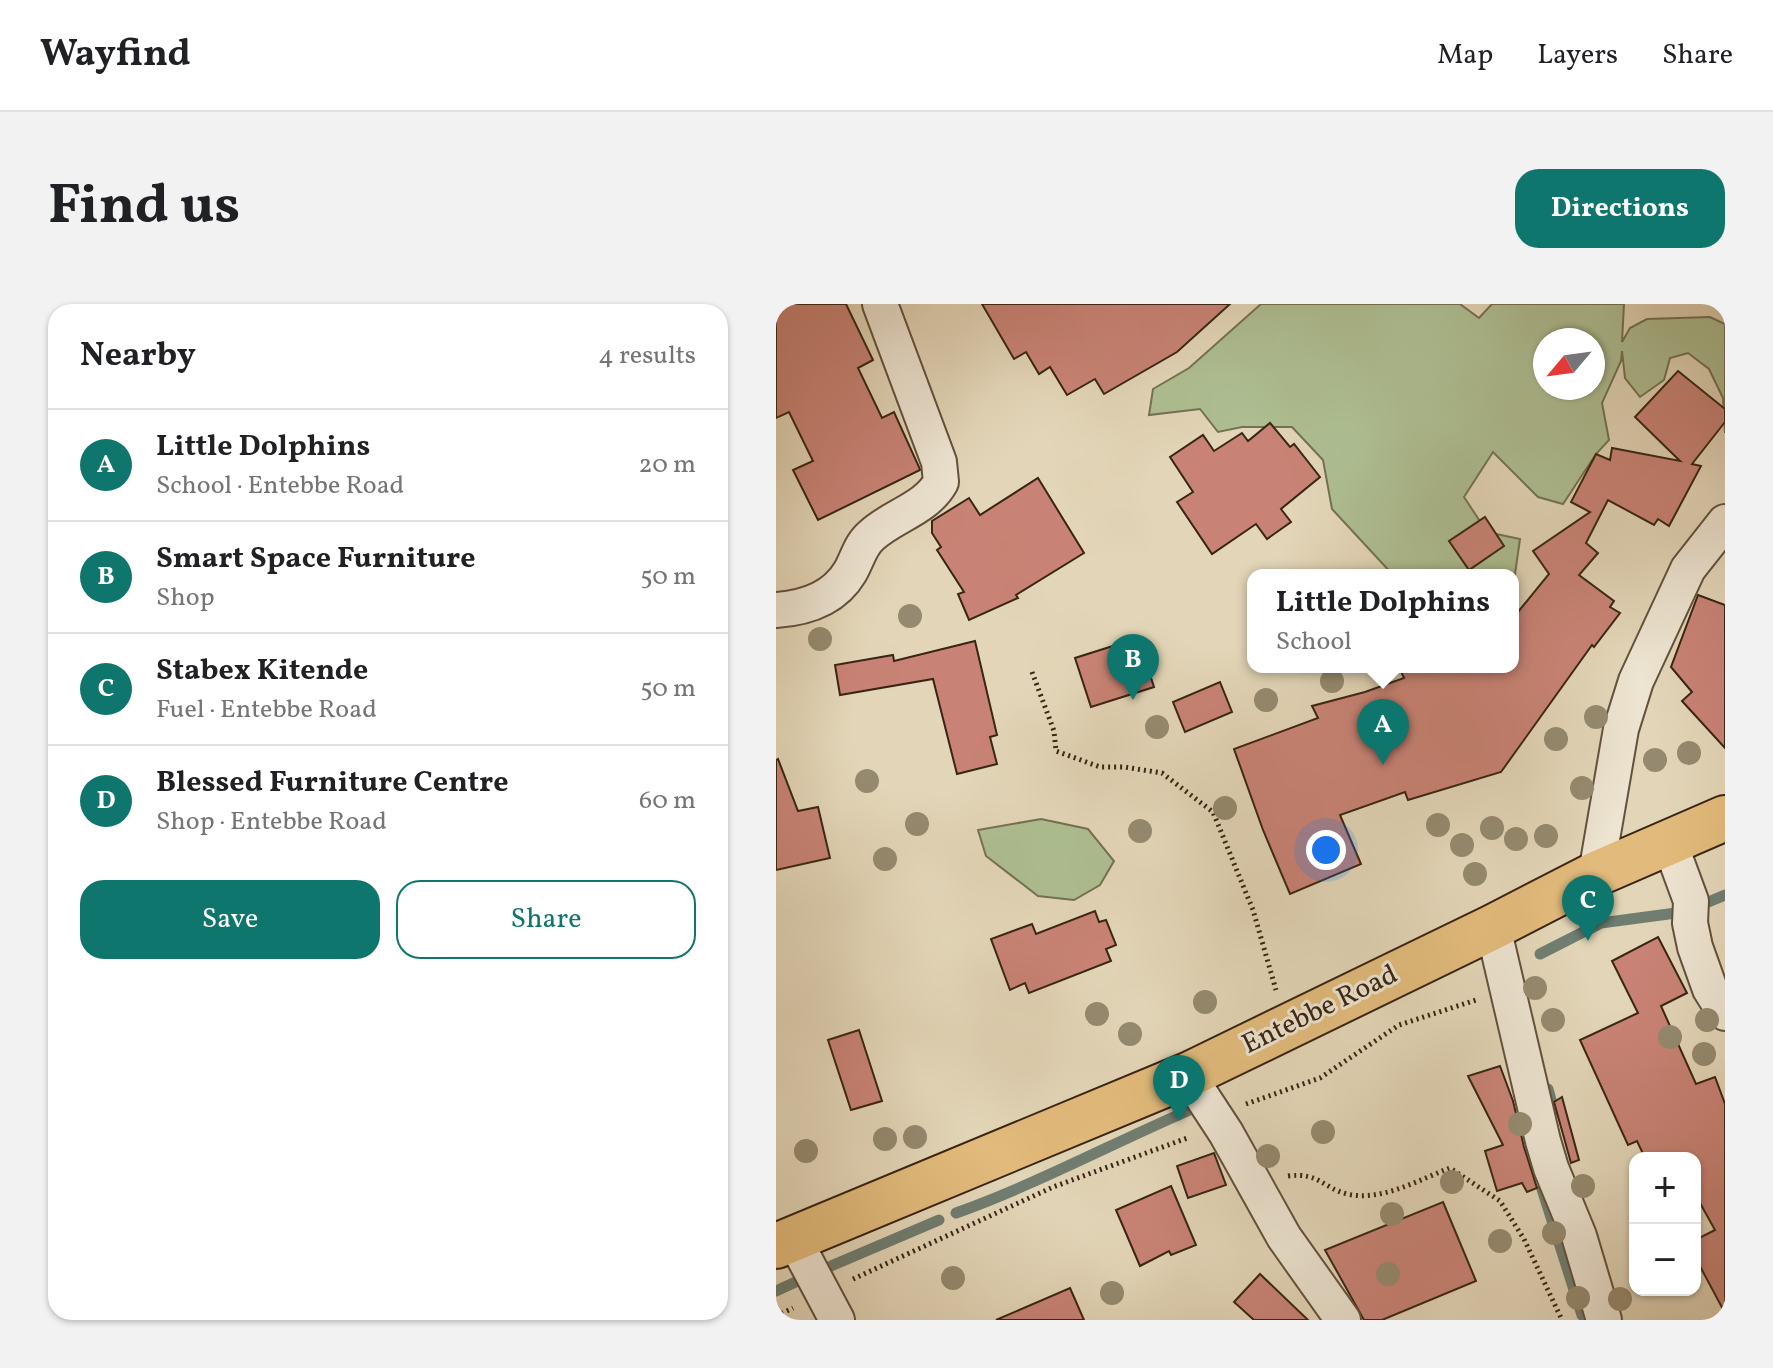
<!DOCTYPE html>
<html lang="en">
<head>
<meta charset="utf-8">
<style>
  body { margin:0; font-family:Vollkorn,serif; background:#f2f2f2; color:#202124 }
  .controls { position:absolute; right:24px; bottom:24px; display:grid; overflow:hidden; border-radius:16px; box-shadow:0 2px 6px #0004 }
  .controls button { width:72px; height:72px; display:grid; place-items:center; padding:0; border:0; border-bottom:2px solid #e0e0e0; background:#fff; color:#202124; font:40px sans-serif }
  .compass { position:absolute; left:757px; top:24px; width:72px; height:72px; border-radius:50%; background:#fff; box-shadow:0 2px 6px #0004; rotate:241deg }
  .you { position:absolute; left:550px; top:546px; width:28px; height:28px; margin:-20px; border:6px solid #fff; border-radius:50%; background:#1a73e8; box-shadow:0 0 0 12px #1a73e833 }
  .badge { display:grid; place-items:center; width:52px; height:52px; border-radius:50%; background:#0f766e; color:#fff; font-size:26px; font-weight:700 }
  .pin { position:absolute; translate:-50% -66px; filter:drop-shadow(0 2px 4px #0008) }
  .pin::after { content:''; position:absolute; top:42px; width:28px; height:24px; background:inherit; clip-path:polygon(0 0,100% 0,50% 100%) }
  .popup { position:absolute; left:471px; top:265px; width:272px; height:104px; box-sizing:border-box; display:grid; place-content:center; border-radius:16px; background:#fff; filter:drop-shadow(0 2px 6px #0005); font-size:26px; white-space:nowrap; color:#757577 }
  .popup b { font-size:30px; color:#202124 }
  .popup::after { content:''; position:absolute; left:50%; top:100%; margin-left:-16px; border:16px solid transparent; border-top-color:#fff }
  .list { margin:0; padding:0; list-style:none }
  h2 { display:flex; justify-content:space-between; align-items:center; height:104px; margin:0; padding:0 32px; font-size:34px }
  h2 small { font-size:26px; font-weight:400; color:#757577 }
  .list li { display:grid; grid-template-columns:52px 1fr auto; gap:24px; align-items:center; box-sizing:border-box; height:112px; padding:0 32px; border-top:2px solid #e0e0e0 }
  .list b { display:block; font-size:30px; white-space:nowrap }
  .list p { margin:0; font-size:26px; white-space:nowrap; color:#757577 }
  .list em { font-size:26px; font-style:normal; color:#757577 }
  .actions { display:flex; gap:16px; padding:24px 32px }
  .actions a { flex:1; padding:18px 0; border:2px solid #0f766e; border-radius:24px; text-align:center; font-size:28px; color:#0f766e }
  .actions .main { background:#0f766e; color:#fff }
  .map { position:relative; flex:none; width:949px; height:1016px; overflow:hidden; border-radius:24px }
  header { display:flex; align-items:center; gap:48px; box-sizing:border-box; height:112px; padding:0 40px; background:#fff; border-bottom:2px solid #e0e0e0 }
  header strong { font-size:38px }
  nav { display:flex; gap:44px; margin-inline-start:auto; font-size:28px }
  .intro { display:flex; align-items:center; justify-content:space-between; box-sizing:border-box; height:192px; padding:0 48px }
  h1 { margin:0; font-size:56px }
  .button { padding:20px 36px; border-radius:24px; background:#0f766e; color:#fff; font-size:28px; font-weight:700 }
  main { display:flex; gap:48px; padding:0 48px }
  aside { flex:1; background:#fff; border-radius:24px; box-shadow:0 2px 6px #0004 }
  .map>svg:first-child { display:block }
  .green { fill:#aebf93; stroke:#737253; stroke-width:2; fill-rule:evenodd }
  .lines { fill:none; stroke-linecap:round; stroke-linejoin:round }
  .stream { stroke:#707e71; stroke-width:11 }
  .building { fill:#c98376; stroke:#382513; stroke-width:2 }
  .minor-casing { stroke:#63513c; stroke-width:38 }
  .primary-casing { stroke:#382513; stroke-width:48 }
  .path { stroke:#382513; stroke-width:5; stroke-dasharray:2 4; stroke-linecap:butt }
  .minor { stroke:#ede4d1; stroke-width:34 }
  .primary { stroke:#e2bb7c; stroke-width:44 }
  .tree { fill:#958a6f }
  .labels { text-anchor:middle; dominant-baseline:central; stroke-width:6; stroke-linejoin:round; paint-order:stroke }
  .street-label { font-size:28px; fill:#382513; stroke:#ede4d1 }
</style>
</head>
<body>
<header>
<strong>Wayfind</strong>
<nav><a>Map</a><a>Layers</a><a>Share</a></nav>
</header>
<div class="intro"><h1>Find us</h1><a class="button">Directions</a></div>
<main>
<aside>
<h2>Nearby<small>4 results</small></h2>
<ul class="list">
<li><span class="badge">A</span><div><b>Little Dolphins</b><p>School · Entebbe Road</p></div><em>20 m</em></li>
<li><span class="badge">B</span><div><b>Smart Space Furniture</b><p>Shop</p></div><em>50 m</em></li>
<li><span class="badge">C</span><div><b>Stabex Kitende</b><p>Fuel · Entebbe Road</p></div><em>50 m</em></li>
<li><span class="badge">D</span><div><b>Blessed Furniture Centre</b><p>Shop · Entebbe Road</p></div><em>60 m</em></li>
</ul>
<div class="actions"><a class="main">Save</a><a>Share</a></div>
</aside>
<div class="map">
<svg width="949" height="1016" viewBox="0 0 949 1016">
  <rect width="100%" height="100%" fill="#e3d6b8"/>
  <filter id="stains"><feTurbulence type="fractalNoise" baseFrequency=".0025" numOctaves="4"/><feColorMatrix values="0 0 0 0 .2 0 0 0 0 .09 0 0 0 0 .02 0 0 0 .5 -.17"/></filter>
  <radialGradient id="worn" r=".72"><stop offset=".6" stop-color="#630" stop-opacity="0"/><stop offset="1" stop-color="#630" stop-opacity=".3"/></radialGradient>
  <!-- green -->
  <g class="green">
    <path d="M485,0H684L703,14L716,0H848L846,38L854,24L871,15L934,13L949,20V129L947,94L933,65L912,49L894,54L888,76L864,93L849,74L846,47L845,57L826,99L833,136L820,150L787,200L762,193L717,148L688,193L711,228L744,235L737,284V271H617L556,205L547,156L516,123H466L442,128L424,105L373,111L377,85L413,64ZM769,36H817V84H769Z"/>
    <path d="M265,515L312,525L338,557L324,581L298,596L262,592L210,552L202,526Z"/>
  </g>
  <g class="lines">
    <!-- stream -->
    <g class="stream">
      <path d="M930,599L949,591"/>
      <path d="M764,650L825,619L900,609"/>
      <path d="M772,785L778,807"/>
      <path d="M766,885L806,1011"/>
      <path d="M180,909C261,880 337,839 416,805"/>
      <path d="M55,962L163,916"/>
      <path d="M0,987L26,975"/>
    </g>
  </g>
  <!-- building -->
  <g class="building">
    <path d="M0,0H70L97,56L82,64L106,114L118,108L143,163L144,166L42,216L17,166L37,157L13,108L0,114Z"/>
    <path d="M206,0H454L401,48L328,90L319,75L291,91L274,63L263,70L250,48L238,55Z"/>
    <path d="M902,67L949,105V118L916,160L925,162L893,222L882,215L878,221L832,196L810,239L822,249L803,271L838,297L834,303L844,309L818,343L816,341L725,468L632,496L629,488L564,511L585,560L514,590L487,526L458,445L542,414L536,402L589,388L628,374L623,363H737V314L773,270L757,247L814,208L795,198L820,150L834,156L836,144L904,157L859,113Z"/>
    <path d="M494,119L514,143L518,140L544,173L505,205L515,218L491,235L480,220L436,250L401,198L417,188L394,153L427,131L438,147L466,129L472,137Z"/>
    <path d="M262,174L308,249L240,291L242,294L193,316L182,290L188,288L161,246L165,243L156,229V217L193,194L204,211Z"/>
    <path d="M709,213L728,242L693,266L673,237Z"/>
    <path d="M922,291L949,301V444L906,397L916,388L895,363Z"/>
    <path d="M362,334L378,383L315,403L299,354Z"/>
    <path d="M199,337L221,431L214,433L221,460L181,470L157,375L64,391L59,361L117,351L118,357Z"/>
    <path d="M444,378L456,408L409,428L397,398Z"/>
    <path d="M2,455L22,507L42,503L54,554L0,566V456Z"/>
    <path d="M319,607L323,618L330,616L340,641L330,645L335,657L253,689L249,679L234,686L215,635L256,620L260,630Z"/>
    <path d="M882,633L911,689L885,702L920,780L939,773L949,800V1009L919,953V936L939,926L919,890V854H869L861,837L852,841L804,736L862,709L836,657Z"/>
    <path d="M83,726L106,797L75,806L52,736Z"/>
    <path d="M724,762L737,797L748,843L761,884L751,888L746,879L721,887L709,847L727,841L692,772Z"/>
    <path d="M786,793L803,856L795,859L778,798Z"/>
    <path d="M438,849L450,881L412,894L401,862Z"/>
    <path d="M395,882L420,941L395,951L393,947L364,962L340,906Z"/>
    <path d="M667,898L700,977L606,1016H588L549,946Z"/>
    <path d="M484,970L532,1016H478L458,998Z"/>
    <path d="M294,984L308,1016H220Z"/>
  </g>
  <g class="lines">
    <defs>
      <g id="minor">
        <path d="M0,306C30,304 58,295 74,268C82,254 84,241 96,231C118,211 150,205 165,178L163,158L104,0"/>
        <path d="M893,537L915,597L914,619L919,643L934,685L949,709"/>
        <path d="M820,570L845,425L860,377L912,265L949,218"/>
        <path d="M717,623L767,837L775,864L803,932L828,1016"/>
        <path d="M412,771L450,829L508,933L567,1016"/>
        <path d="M19,937L61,1016"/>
      </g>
      <path id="primary" d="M0,942L412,771L717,623L820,570L949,514"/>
    </defs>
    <!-- minor casing -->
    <use href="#minor" class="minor-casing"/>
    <!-- primary casing -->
    <use href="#primary" class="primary-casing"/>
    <!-- path -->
    <g class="path">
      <path d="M256,368L278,427L280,447L324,463H348L386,469L437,508L477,606L500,686"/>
      <path d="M470,800L544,774L623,721L700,696"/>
      <path d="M512,872C543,868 547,884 571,890C605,898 642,876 674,864L724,897L748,935L786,1016"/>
      <path d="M77,975L277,883L414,833"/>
      <path d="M0,1012L17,1004"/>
    </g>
    <!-- minor -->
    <use href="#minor" class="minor"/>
    <!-- primary -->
    <use href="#primary" class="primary"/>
  </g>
  <!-- trees -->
  <g class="tree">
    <circle cx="134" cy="312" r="12"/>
    <circle cx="44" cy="335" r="12"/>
    <circle cx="556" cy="377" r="12"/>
    <circle cx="490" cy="396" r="12"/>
    <circle cx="820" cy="413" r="12"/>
    <circle cx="381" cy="423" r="12"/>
    <circle cx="780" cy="435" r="12"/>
    <circle cx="913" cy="449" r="12"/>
    <circle cx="879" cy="456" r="12"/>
    <circle cx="91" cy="477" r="12"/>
    <circle cx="806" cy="484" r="12"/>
    <circle cx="449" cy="504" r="12"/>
    <circle cx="141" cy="520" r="12"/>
    <circle cx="662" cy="521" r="12"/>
    <circle cx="716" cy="524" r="12"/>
    <circle cx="364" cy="527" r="12"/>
    <circle cx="770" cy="532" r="12"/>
    <circle cx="740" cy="535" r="12"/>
    <circle cx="686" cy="541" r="12"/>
    <circle cx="109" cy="555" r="12"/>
    <circle cx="699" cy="570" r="12"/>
    <circle cx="759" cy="684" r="12"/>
    <circle cx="429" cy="698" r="12"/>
    <circle cx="321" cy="710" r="12"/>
    <circle cx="777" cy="716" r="12"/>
    <circle cx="931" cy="716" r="12"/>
    <circle cx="354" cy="730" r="12"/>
    <circle cx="894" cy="733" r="12"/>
    <circle cx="928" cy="750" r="12"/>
    <circle cx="744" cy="820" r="12"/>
    <circle cx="547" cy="828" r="12"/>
    <circle cx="139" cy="833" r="12"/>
    <circle cx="109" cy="835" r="12"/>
    <circle cx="30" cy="847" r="12"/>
    <circle cx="492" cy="852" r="12"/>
    <circle cx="676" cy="878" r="12"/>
    <circle cx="807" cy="882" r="12"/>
    <circle cx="616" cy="910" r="12"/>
    <circle cx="778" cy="929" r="12"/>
    <circle cx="724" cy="937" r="12"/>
    <circle cx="612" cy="970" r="12"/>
    <circle cx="177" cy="974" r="12"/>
    <circle cx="336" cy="989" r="12"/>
    <circle cx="802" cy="994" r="12"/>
    <circle cx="844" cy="995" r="12"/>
  </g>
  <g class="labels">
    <!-- street labels -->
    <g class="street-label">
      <text transform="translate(544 706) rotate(-26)">Entebbe Road</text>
    </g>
  </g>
  <rect width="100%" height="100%" filter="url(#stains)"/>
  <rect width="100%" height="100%" fill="url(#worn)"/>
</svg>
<div class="controls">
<button>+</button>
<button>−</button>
</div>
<svg class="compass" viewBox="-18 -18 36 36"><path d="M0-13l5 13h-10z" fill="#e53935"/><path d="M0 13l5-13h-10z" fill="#757577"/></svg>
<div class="you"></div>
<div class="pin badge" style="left:607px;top:461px">A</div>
<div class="popup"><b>Little Dolphins</b>School</div>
<div class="pin badge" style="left:357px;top:396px">B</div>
<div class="pin badge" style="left:812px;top:637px">C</div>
<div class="pin badge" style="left:403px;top:817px">D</div>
</div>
</main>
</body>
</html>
